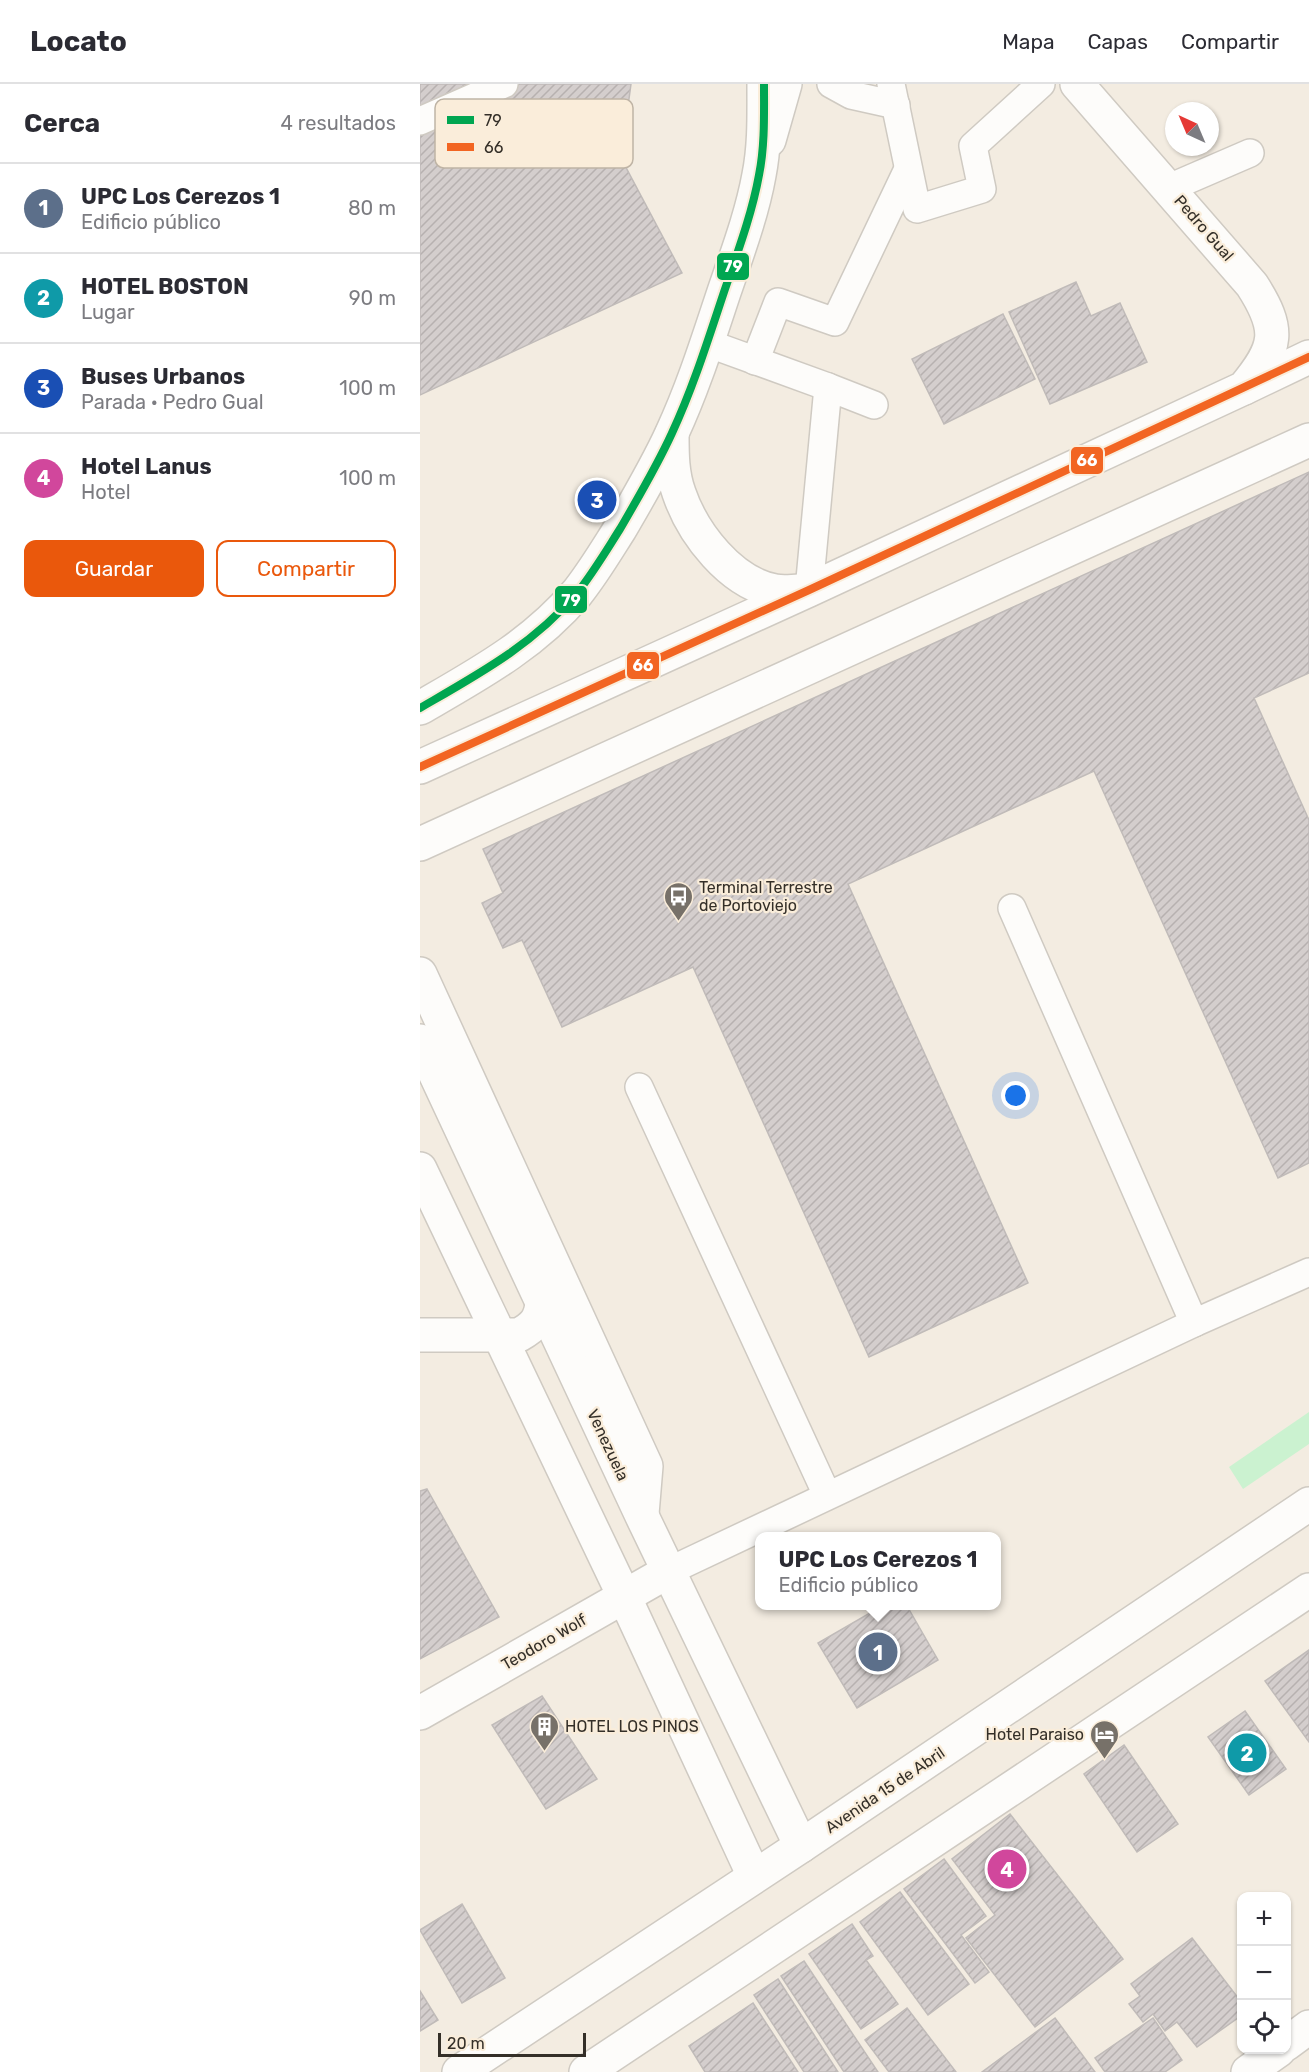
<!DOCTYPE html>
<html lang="es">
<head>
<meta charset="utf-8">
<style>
  body { margin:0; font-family:Rubik,sans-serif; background:#f2f2f3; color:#2b2b33 }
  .controls { position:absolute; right:18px; bottom:18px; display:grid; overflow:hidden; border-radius:12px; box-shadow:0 2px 4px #0004 }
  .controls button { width:54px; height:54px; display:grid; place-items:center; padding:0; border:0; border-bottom:2px solid #e1e1e2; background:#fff; color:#2b2b33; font:30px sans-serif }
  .compass { position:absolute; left:745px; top:18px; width:54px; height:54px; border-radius:50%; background:#fff; box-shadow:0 2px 4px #0004; rotate:316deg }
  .scale { position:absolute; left:18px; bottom:15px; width:148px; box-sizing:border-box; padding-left:6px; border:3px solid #342f28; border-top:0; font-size:16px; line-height:21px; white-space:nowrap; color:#342f28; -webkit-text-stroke:4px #faedda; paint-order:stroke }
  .you { position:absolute; left:596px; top:1012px; width:21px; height:21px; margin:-15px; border:4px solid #fff; border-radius:50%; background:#1a73e8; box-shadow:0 0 0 9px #1a73e833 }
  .badge { display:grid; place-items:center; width:39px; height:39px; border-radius:50%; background:#ea580c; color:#fff; font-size:20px; font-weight:700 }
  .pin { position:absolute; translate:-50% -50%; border:3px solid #fff; box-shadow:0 2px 6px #0006 }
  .popup { position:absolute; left:335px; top:1448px; width:246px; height:78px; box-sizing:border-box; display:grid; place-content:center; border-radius:12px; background:#fff; filter:drop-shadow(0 2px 4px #0005); font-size:20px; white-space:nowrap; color:#7c7c81 }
  .popup b { font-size:22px; color:#2b2b33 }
  .popup::after { content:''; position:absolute; left:50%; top:100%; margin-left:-12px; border:12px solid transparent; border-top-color:#fff }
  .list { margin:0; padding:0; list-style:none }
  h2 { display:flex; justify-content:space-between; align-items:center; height:78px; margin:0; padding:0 24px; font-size:26px }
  h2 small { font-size:20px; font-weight:400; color:#7c7c81 }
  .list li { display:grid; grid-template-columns:39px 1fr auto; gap:18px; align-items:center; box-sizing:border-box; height:90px; padding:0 24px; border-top:2px solid #e1e1e2 }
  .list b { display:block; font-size:22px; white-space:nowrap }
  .list p { margin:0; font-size:20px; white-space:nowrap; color:#7c7c81 }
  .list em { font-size:20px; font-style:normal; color:#7c7c81 }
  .actions { display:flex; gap:12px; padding:18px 24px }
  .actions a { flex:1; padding:14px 0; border:2px solid #ea580c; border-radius:12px; text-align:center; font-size:21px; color:#ea580c }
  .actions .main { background:#ea580c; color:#fff }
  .icon { flex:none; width:33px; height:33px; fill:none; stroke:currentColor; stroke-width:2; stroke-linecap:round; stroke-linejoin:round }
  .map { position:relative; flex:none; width:889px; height:1988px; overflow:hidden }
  header { display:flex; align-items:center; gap:36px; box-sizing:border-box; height:84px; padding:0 30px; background:#fff; border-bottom:2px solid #e1e1e2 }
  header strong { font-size:28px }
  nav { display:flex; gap:33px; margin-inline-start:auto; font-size:21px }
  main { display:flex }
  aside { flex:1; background:#fff }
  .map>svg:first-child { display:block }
  .green { fill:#cbf2d0 }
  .building { fill:url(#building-hatch); stroke:#c0bbb9; stroke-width:1.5 }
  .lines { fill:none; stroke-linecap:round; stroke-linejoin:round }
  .service-casing { stroke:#cfcac2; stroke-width:30 }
  .minor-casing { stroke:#cfcac2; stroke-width:36 }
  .tertiary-casing { stroke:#cfcac2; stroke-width:36 }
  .primary-casing { stroke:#cfcac2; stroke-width:36 }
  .trunk-casing { stroke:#cfcac2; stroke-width:36 }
  .service { stroke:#fdfcfa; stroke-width:27 }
  .minor { stroke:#fdfcfa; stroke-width:33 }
  .tertiary { stroke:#fdfcfa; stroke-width:33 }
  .primary { stroke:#fdfcfa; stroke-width:33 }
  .trunk { stroke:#fdfcfa; stroke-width:33 }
  .bus-1-casing { stroke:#faedda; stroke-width:12 }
  .bus-2-casing { stroke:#faedda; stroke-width:12 }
  .bus-1 { stroke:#00a651; stroke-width:8 }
  .bus-2 { stroke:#f26522; stroke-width:8 }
  .labels { text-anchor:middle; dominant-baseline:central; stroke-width:4.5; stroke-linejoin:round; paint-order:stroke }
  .street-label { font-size:16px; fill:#342f28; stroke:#faedda }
  .poi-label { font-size:16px; fill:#342f28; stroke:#faedda; text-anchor:start }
  .key { fill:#faedda; stroke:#bfb4a5; stroke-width:1.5 }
  .key-label { font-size:16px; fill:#342f28 }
  .line-badge { stroke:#faedda; stroke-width:2 }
  .badge-label { font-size:16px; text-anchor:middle; font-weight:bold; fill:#fff }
</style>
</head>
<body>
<header>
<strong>Locato</strong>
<nav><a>Mapa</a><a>Capas</a><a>Compartir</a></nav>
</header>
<main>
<aside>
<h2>Cerca<small>4 resultados</small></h2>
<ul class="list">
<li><span class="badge" style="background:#5c6f8a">1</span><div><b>UPC Los Cerezos 1</b><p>Edificio público</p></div><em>80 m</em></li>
<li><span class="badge" style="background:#0f9aa8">2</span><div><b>HOTEL BOSTON</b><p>Lugar</p></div><em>90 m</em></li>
<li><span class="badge" style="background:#1a4fb4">3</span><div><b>Buses Urbanos</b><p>Parada · Pedro Gual</p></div><em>100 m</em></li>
<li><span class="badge" style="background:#d1479c">4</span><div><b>Hotel Lanus</b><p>Hotel</p></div><em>100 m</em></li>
</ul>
<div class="actions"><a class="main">Guardar</a><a>Compartir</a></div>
</aside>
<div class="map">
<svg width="889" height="1988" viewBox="0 0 889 1988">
  <defs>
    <pattern id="building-hatch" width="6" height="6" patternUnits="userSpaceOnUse" patternTransform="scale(1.5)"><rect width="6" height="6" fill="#d4cecd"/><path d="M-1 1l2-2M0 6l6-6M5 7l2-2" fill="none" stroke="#b7b1b0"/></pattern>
  </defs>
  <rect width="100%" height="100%" fill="#f3ece1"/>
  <!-- green -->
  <path class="green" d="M889,1328V1360L823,1405L809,1383Z"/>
  <!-- building -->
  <g class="building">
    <path d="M0,0H211L201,74L262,189L0,311Z"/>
    <path d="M656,198L671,232L700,219L727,278L630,320L589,228Z"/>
    <path d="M583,230L615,295L524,340L492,275Z"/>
    <path d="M889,388V589L834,614L889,736V1079L858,1094L674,687L428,800L608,1199L449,1273L273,883L142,943L102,856L83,864L62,819L83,809L63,765Z"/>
    <path d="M7,1405L79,1533L0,1575V1407Z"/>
    <path d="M462,1522H487L518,1576L437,1624L398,1559Z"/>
    <path d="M889,1566V1658L845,1597Z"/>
    <path d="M122,1612L177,1695L126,1725L72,1641Z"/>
    <path d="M825,1627L866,1685L829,1711L788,1653Z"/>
    <path d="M704,1661L758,1740L717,1768L664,1690Z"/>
    <path d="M590,1730L703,1875L615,1943L546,1854L575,1831L532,1775Z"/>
    <path d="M524,1775L566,1832L541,1851L569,1888L555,1899L484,1805Z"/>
    <path d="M480,1808L549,1900L508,1931L440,1838Z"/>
    <path d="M42,1820L85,1894L42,1919L0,1846Z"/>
    <path d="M432,1840L453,1872L446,1876L478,1920L441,1945L389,1870Z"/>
    <path d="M772,1854L822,1919V1931L777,1963L757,1938L745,1947L733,1930L723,1938L709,1920L720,1912L711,1900Z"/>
    <path d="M384,1877L458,1988H424L361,1892Z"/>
    <path d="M358,1895L418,1988H384L334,1911Z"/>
    <path d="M0,1907L18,1936L0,1947Z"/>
    <path d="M333,1919L378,1988H285L269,1962Z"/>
    <path d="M487,1924L536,1988H469L445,1956Z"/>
    <path d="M635,1934L675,1988H562Z"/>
    <path d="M733,1934L762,1976L745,1988H685L675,1974Z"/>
  </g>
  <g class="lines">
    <defs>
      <g id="service">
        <path d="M411,0L431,11L476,21"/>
        <path d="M471,0L497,125L562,105L553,62L621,0"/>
        <path d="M0,37L84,0"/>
        <path d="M749,104L830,69"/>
        <path d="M287,259L408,303"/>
        <path d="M335,277L358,218L415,238L488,85"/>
        <path d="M389,506L408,303L454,321"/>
        <path d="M592,824L774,1239"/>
        <path d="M219,1003L407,1411"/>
        <path d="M249,1487L774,1239L889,1188"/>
      </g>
      <g id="minor">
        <path d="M0,760L889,356"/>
        <path d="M0,890L226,1382L222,1430"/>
        <path d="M0,957L222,1432L381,1762"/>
        <path d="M0,1085L204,1512L334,1792"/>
        <path d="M0,1251H99C113,1243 120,1237 122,1220"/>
        <path d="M0,1629L249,1487"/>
        <path d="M866,1960L889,1943"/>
        <path d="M828,1988L859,1966"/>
      </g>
      <g id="tertiary">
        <path d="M349,56L365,0"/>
        <path d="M824,304L889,273"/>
      </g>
      <g id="primary">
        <path d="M39,1988L381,1762L889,1420"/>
        <path d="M166,1988L889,1506"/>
      </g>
      <g id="trunk">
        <path d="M252,350C252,370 252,390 259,409C273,450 311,499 355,507C365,509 377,507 388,506"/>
        <path d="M0,624C57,591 113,561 157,509C173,489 186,467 200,445C218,414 237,382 252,349C273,304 288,256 304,208C317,170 332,130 339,91C345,61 344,30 344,0"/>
        <path d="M0,683L389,506L824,304C858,263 861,246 832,201L657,0"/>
      </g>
    </defs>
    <!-- service casing -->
    <use href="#service" class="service-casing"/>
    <!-- minor casing -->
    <use href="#minor" class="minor-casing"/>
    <!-- tertiary casing -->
    <use href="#tertiary" class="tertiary-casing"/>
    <!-- primary casing -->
    <use href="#primary" class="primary-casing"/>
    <!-- trunk casing -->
    <use href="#trunk" class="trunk-casing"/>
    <!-- service -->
    <use href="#service" class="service"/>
    <!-- minor -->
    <use href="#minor" class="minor"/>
    <!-- tertiary -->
    <use href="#tertiary" class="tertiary"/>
    <!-- primary -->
    <use href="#primary" class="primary"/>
    <!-- trunk -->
    <use href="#trunk" class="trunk"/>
    <defs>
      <path id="bus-1" d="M0,624C57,591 113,561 157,509C173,489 186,467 200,445C218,414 237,382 252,349C273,304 288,256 304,208C317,170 332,130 339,91C345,61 344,30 344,0"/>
      <path id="bus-2" d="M0,683L389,506L889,273"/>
    </defs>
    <!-- bus-1 casing -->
    <use href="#bus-1" class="bus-1-casing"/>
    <!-- bus-2 casing -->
    <use href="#bus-2" class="bus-2-casing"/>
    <!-- bus-1 -->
    <use href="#bus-1" class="bus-1"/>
    <!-- bus-2 -->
    <use href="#bus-2" class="bus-2"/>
  </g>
  <!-- icons -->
  <defs>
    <symbol id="bus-pin" viewBox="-11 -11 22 30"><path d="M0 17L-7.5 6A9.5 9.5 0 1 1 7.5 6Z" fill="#777169" stroke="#faedda"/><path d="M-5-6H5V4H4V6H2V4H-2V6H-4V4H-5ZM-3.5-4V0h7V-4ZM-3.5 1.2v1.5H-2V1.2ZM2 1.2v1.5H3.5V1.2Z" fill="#fff"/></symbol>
    <symbol id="building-pin" viewBox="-11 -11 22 30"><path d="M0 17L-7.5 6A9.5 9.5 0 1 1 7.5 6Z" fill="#777169" stroke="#faedda"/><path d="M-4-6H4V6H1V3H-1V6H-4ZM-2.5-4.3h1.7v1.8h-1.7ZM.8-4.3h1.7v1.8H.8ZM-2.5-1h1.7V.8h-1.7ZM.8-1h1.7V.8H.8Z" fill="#fff"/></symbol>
    <symbol id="hotel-pin" viewBox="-11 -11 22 30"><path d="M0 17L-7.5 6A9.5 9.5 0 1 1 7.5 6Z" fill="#777169" stroke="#faedda"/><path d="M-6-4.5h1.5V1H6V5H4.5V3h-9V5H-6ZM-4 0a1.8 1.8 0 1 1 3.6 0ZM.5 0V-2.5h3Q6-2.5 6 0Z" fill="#fff"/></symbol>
  </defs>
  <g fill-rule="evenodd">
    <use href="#bus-pin" x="242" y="796" width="33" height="45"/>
    <use href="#building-pin" x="108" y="1626" width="33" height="45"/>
    <use href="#hotel-pin" x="668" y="1634" width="33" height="45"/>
  </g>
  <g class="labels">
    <!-- street labels -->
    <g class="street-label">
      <text transform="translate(784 144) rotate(49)">Pedro Gual</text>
      <text transform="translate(188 1361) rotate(65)">Venezuela</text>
      <text transform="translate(124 1558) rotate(-30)">Teodoro Wolf</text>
      <text transform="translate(465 1706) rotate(-34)">Avenida 15 de Abril</text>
    </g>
    <!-- poi labels -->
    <g class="poi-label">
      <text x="279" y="803">Terminal Terrestre<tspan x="279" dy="18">de Portoviejo</tspan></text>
      <text x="145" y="1642">HOTEL LOS PINOS</text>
      <text x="664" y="1650" text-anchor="end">Hotel Paraiso</text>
    </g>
  </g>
  <!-- legend -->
  <rect x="15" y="15" width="198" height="69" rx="9" class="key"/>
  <rect x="27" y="32" width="27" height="8" fill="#00a651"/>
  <rect x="27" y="59" width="27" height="8" fill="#f26522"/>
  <g class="key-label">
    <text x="64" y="42">79</text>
    <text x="64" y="69">66</text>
  </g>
  <g class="line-badge">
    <rect x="296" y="168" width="34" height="29" rx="6" fill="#00a651"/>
    <rect x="650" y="362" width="34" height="29" rx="6" fill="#f26522"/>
    <rect x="134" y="501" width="34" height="29" rx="6" fill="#00a651"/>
    <rect x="206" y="567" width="34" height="29" rx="6" fill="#f26522"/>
  </g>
  <g class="badge-label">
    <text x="313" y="188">79</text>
    <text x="667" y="382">66</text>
    <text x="151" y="522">79</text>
    <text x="223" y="587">66</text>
  </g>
</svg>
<div class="controls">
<button>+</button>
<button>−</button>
<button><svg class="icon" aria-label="locate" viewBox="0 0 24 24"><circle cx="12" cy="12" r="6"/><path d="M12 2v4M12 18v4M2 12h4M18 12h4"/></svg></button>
</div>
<svg class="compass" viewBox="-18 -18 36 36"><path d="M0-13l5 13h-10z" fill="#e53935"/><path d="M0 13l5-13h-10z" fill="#7c7c81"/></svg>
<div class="scale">20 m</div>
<div class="you"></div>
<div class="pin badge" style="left:458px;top:1568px;background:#5c6f8a">1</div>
<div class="popup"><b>UPC Los Cerezos 1</b>Edificio público</div>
<div class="pin badge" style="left:827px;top:1669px;background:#0f9aa8">2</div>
<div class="pin badge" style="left:177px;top:416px;background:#1a4fb4">3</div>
<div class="pin badge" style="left:587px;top:1785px;background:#d1479c">4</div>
</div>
</main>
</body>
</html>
